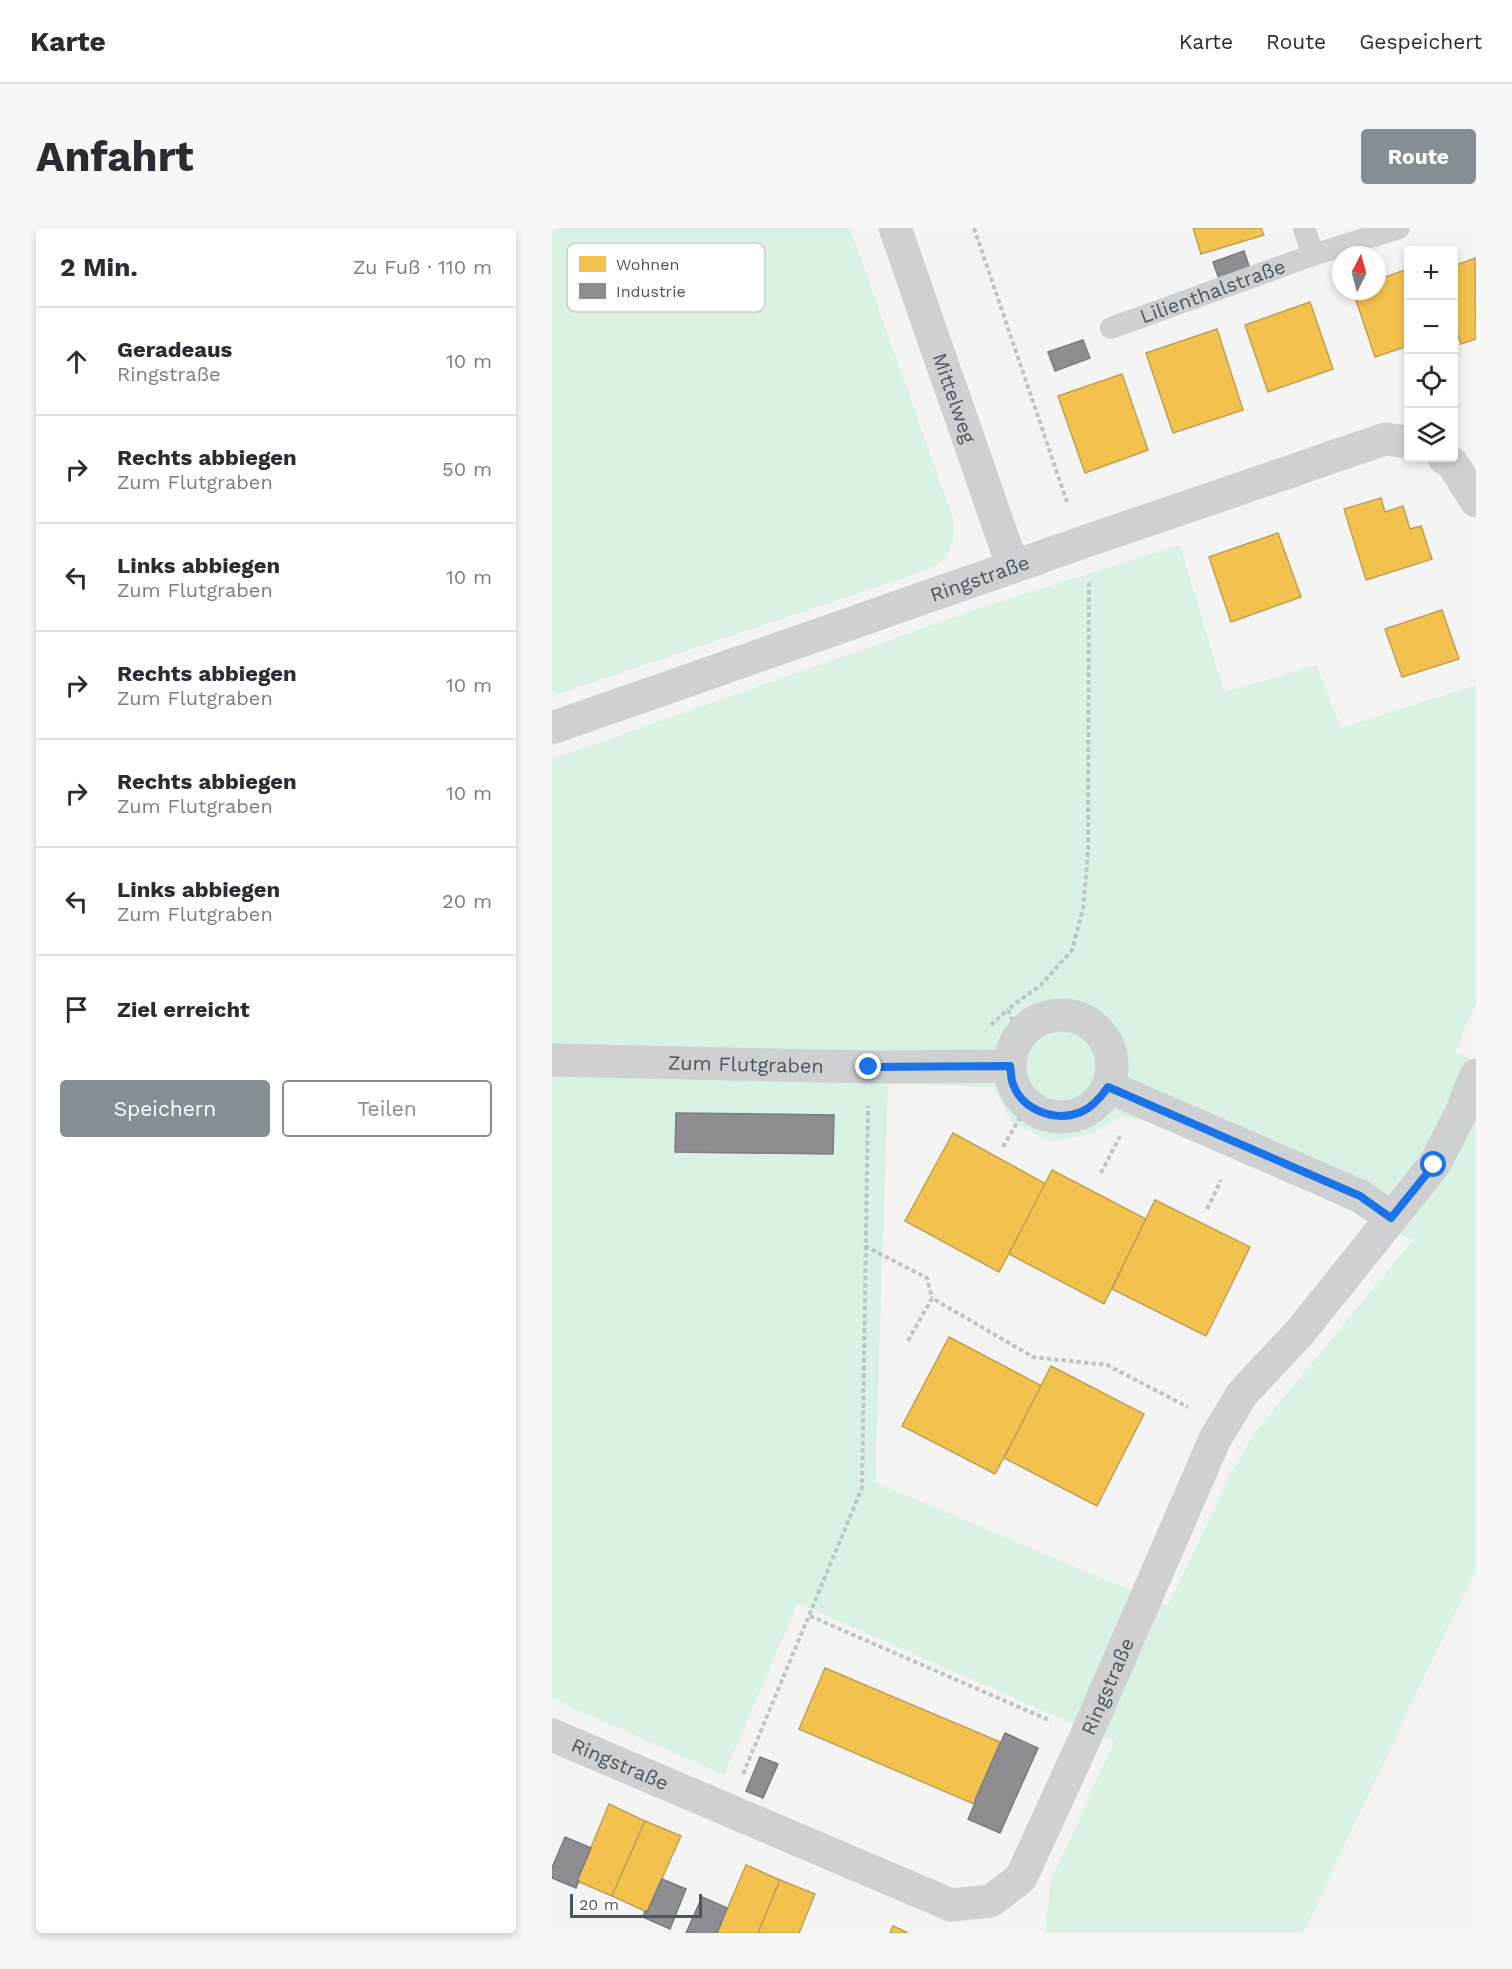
<!DOCTYPE html>
<html lang="de">
<head>
<meta charset="utf-8">
<style>
  body { margin:0; font-family:"Work Sans",sans-serif; background:#f7f7f7; color:#2b2b33 }
  .controls { position:absolute; right:18px; top:18px; display:grid; overflow:hidden; border-radius:6px; box-shadow:0 3px 9px #0003 }
  .controls button { width:54px; height:54px; display:grid; place-items:center; padding:0; border:0; border-bottom:2px solid #e1e1e2; background:#fff; color:#2b2b33; font:30px sans-serif }
  .compass { position:absolute; left:780px; top:18px; width:54px; height:54px; border-radius:50%; background:#fff; box-shadow:0 3px 9px #0003; rotate:6deg }
  .scale { position:absolute; left:18px; bottom:15px; width:132px; box-sizing:border-box; padding-left:6px; border:3px solid #4a5661; border-top:0; font-size:16px; line-height:21px; white-space:nowrap; color:#4a5661; -webkit-text-stroke:4px #fff; paint-order:stroke }
  .stop { position:absolute; width:18px; height:18px; margin:-14px; border:4px solid #1a73e8; border-radius:50%; background:#fff }
  .stop.end { background:#1a73e8; border-color:#fff; box-shadow:0 2px 6px #0008 }
  .list { margin:0; padding:0; list-style:none }
  h2 { display:flex; justify-content:space-between; align-items:center; height:78px; margin:0; padding:0 24px; font-size:26px }
  h2 small { font-size:20px; font-weight:400; color:#7c7c81 }
  .list li { display:grid; grid-template-columns:39px 1fr auto; gap:18px; align-items:center; box-sizing:border-box; height:108px; padding:0 24px; border-top:2px solid #e1e1e2 }
  .list b { display:block; font-size:22px; white-space:nowrap }
  .list p { margin:0; font-size:20px; white-space:nowrap; color:#7c7c81 }
  .list em { font-size:20px; font-style:normal; color:#7c7c81 }
  .actions { display:flex; gap:12px; padding:18px 24px }
  .actions a { flex:1; padding:14px 0; border:2px solid #868d94; border-radius:6px; text-align:center; font-size:21px; color:#868d94 }
  .actions .main { background:#868d94; color:#fff }
  .icon { flex:none; width:33px; height:33px; fill:none; stroke:currentColor; stroke-width:2; stroke-linecap:round; stroke-linejoin:round }
  .map { position:relative; flex:none; width:924px; height:1705px; overflow:hidden; border-radius:6px }
  header { display:flex; align-items:center; gap:36px; box-sizing:border-box; height:84px; padding:0 30px; background:#fff; border-bottom:2px solid #e1e1e2 }
  header strong { font-size:28px }
  nav { display:flex; gap:33px; margin-inline-start:auto; font-size:21px }
  .intro { display:flex; align-items:center; justify-content:space-between; box-sizing:border-box; height:144px; padding:0 36px }
  h1 { margin:0; font-size:42px }
  .button { padding:15px 27px; border-radius:6px; background:#868d94; color:#fff; font-size:21px; font-weight:700 }
  main { display:flex; gap:36px; padding:0 36px }
  aside { flex:1; background:#fff; border-radius:6px; box-shadow:0 3px 9px #0003 }
  .map>svg:first-child { display:block }
  .green { fill:#d9f2e3; fill-rule:evenodd }
  .homes { fill:#f2c14e; stroke:#c0a154; stroke-width:1.5 }
  .industry { fill:#8d8d92; stroke:#797c83; stroke-width:1.5 }
  .lines { fill:none; stroke-linecap:round; stroke-linejoin:round }
  .path { stroke:#bcc7c4; stroke-width:4; stroke-dasharray:4.5 3; stroke-linecap:butt }
  .lane { stroke:#ced0d2; stroke-width:22 }
  .street { stroke:#ced0d2; stroke-width:33 }
  .route { stroke:#1a73e8; stroke-width:8 }
  .labels { text-anchor:middle; dominant-baseline:central; stroke-width:6; stroke-linejoin:round; paint-order:stroke }
  .street-label { font-size:20px; fill:#4a5661; stroke:#fff }
  .key { fill:#fff; stroke:#c9ccd0; stroke-width:1.5 }
  .key-label { font-size:16px; fill:#4a5661 }
</style>
</head>
<body>
<header>
<strong>Karte</strong>
<nav><a>Karte</a><a>Route</a><a>Gespeichert</a></nav>
</header>
<div class="intro"><h1>Anfahrt</h1><a class="button">Route</a></div>
<main>
<aside>
<h2>2 Min.<small>Zu Fuß · 110 m</small></h2>
<ul class="list">
<li><svg class="icon" aria-label="ahead" viewBox="0 0 24 24"><path d="M12 20V5M6 11l6-6 6 6"/></svg><div><b>Geradeaus</b><p>Ringstraße</p></div><em>10 m</em></li>
<li><svg class="icon" aria-label="right" viewBox="0 0 24 24"><path d="M7 20v-9h11M14 6l5 5-5 5"/></svg><div><b>Rechts abbiegen</b><p>Zum Flutgraben</p></div><em>50 m</em></li>
<li><svg class="icon" aria-label="left" viewBox="0 0 24 24"><path d="M17 20v-9H6M10 6l-5 5 5 5"/></svg><div><b>Links abbiegen</b><p>Zum Flutgraben</p></div><em>10 m</em></li>
<li><svg class="icon" aria-label="right" viewBox="0 0 24 24"><path d="M7 20v-9h11M14 6l5 5-5 5"/></svg><div><b>Rechts abbiegen</b><p>Zum Flutgraben</p></div><em>10 m</em></li>
<li><svg class="icon" aria-label="right" viewBox="0 0 24 24"><path d="M7 20v-9h11M14 6l5 5-5 5"/></svg><div><b>Rechts abbiegen</b><p>Zum Flutgraben</p></div><em>10 m</em></li>
<li><svg class="icon" aria-label="left" viewBox="0 0 24 24"><path d="M17 20v-9H6M10 6l-5 5 5 5"/></svg><div><b>Links abbiegen</b><p>Zum Flutgraben</p></div><em>20 m</em></li>
<li><svg class="icon" aria-label="arrive" viewBox="0 0 24 24"><path d="M6 21V4h12l-3 4 3 4H6"/></svg><div><b>Ziel erreicht</b></div></li>
</ul>
<div class="actions"><a class="main">Speichern</a><a>Teilen</a></div>
</aside>
<div class="map">
<svg width="924" height="1705" viewBox="0 0 924 1705">
  <rect width="100%" height="100%" fill="#f4f4f4"/>
  <!-- green -->
  <g class="green">
    <path d="M0,0H298L402,293V310L393,331L376,342L0,468Z"/>
    <path d="M628,317L672,464L764,437L789,500L924,457V776L903,824L924,834V1340L751,1705H493L499,1652L562,1514L246,1375L172,1547L19,1479L0,1469V531L434,378ZM336,856L440,859L460,894L499,914L539,906L571,888L622,900L861,1012L701,1207L677,1249L616,1378L323,1254Z"/>
  </g>
  <!-- homes -->
  <g class="homes">
    <path d="M641,0H709L712,7L649,26Z"/>
    <path d="M923,30L924,111L909,116L902,94V38Z"/>
    <path d="M853,42L856,54V118L823,129L801,63H825V52Z"/>
    <path d="M758,74L781,141L716,164L693,97Z"/>
    <path d="M665,101L691,182L621,205L594,125Z"/>
    <path d="M570,146L596,222L533,245L506,168Z"/>
    <path d="M829,270L833,284L851,278L858,301L869,298L880,331L814,352L792,281Z"/>
    <path d="M726,305L749,369L679,394L657,329Z"/>
    <path d="M890,382L907,431L850,449L833,401Z"/>
    <path d="M401,905L494,956L447,1044L353,993Z"/>
    <path d="M500,942L594,991L552,1076L457,1026Z"/>
    <path d="M603,972L698,1019L654,1108L560,1061Z"/>
    <path d="M397,1109L490,1158L443,1246L350,1198Z"/>
    <path d="M499,1138L592,1186L545,1278L452,1230Z"/>
    <path d="M273,1440L448,1514L422,1576L247,1501Z"/>
    <path d="M57,1576L93,1593L60,1668L25,1653Z"/>
    <path d="M93,1593L129,1608L95,1684L60,1668Z"/>
    <path d="M194,1637L228,1652L206,1705H165Z"/>
    <path d="M228,1652L263,1666L247,1705H206Z"/>
    <path d="M341,1698L356,1705H338Z"/>
  </g>
  <!-- industry -->
  <g class="industry">
    <path d="M692,23L698,41L667,51L661,34Z"/>
    <path d="M531,112L538,130L503,143L496,124Z"/>
    <path d="M124,885L282,887L281,926L123,924Z"/>
    <path d="M453,1505L486,1520L448,1605L416,1591L424,1573L423,1572Z"/>
    <path d="M208,1529L226,1536L211,1570L194,1563Z"/>
    <path d="M13,1609L39,1620L25,1653H27L24,1660L0,1650V1640Z"/>
    <path d="M110,1651L134,1661L118,1701L91,1689L93,1683L95,1684Z"/>
    <path d="M150,1669L175,1680L165,1705H134Z"/>
  </g>
  <g class="lines">
    <!-- path -->
    <g class="path">
      <path d="M422,0L516,277"/>
      <path d="M439,797L456,781"/>
      <path d="M463,800L456,781L489,757L520,722L531,681L536,624L537,353"/>
      <path d="M451,919L476,876"/>
      <path d="M549,945L568,908"/>
      <path d="M655,981L669,952"/>
      <path d="M313,1018L375,1050L380,1070"/>
      <path d="M356,1113L380,1070L481,1129L555,1137L636,1179"/>
      <path d="M258,1388L499,1493"/>
      <path d="M191,1546L310,1260L316,878"/>
    </g>
    <!-- lane -->
    <g class="lane">
      <path d="M752,0L761,27"/>
      <path id="s1" d="M559,100L761,27L847,0"/>
    </g>
    <!-- street -->
    <g class="street">
      <path id="s2" d="M343,0L461,339"/>
      <path d="M892,230L900,235L924,273"/>
      <path id="s3" d="M0,500L529,315L833,211L856,214"/>
      <circle cx="509" cy="838" r="51"/>
      <path id="s4" d="M0,832L317,839L458,838"/>
      <path d="M557,859L808,968L839,990"/>
      <path id="s5" d="M0,1507L399,1677L439,1673L469,1650L534,1508L663,1211L690,1166L748,1104L882,937L908,887L924,847"/>
    </g>
  </g>
  <g class="lines">
    <!-- route -->
    <path class="route" d="M317,839L458,838C459,843 459,848 460,853C468,881 502,895 529,884C541,879 549,869 556,859L808,968L839,990L882,937"/>
  </g>
  <g class="labels">
    <!-- street labels -->
    <g class="street-label">
      <text stroke="none"><textPath href="#s1" startOffset="108">Lilienthalstraße</textPath></text>
      <text stroke="none"><textPath href="#s2" startOffset="180">Mittelweg</textPath></text>
      <text stroke="none"><textPath href="#s3" startOffset="453">Ringstraße</textPath></text>
      <text stroke="none"><textPath href="#s4" startOffset="194">Zum Flutgraben</textPath></text>
      <text stroke="none"><textPath href="#s5" startOffset="722">Ringstraße</textPath></text>
      <text stroke="none"><textPath href="#s5" startOffset="74">Ringstraße</textPath></text>
    </g>
  </g>
  <!-- legend -->
  <rect x="15" y="15" width="198" height="69" rx="9" class="key"/>
  <rect x="27" y="28" width="27" height="16" fill="#f2c14e"/>
  <rect x="27" y="55" width="27" height="16" fill="#8d8d92"/>
  <g class="key-label">
    <text x="64" y="42">Wohnen</text>
    <text x="64" y="69">Industrie</text>
  </g>
</svg>
<div class="controls">
<button>+</button>
<button>−</button>
<button><svg class="icon" aria-label="locate" viewBox="0 0 24 24"><circle cx="12" cy="12" r="6"/><path d="M12 2v4M12 18v4M2 12h4M18 12h4"/></svg></button>
<button><svg class="icon" aria-label="layers" viewBox="0 0 24 24"><path d="M12 4l9 5-9 5-9-5zM3 14l9 5 9-5"/></svg></button>
</div>
<svg class="compass" viewBox="-18 -18 36 36"><path d="M0-13l5 13h-10z" fill="#e53935"/><path d="M0 13l5-13h-10z" fill="#7c7c81"/></svg>
<div class="scale">20 m</div>
<div class="stop" style="left:882px;top:937px"></div>
<div class="stop end" style="left:317px;top:839px"></div>
</div>
</main>
</body>
</html>
